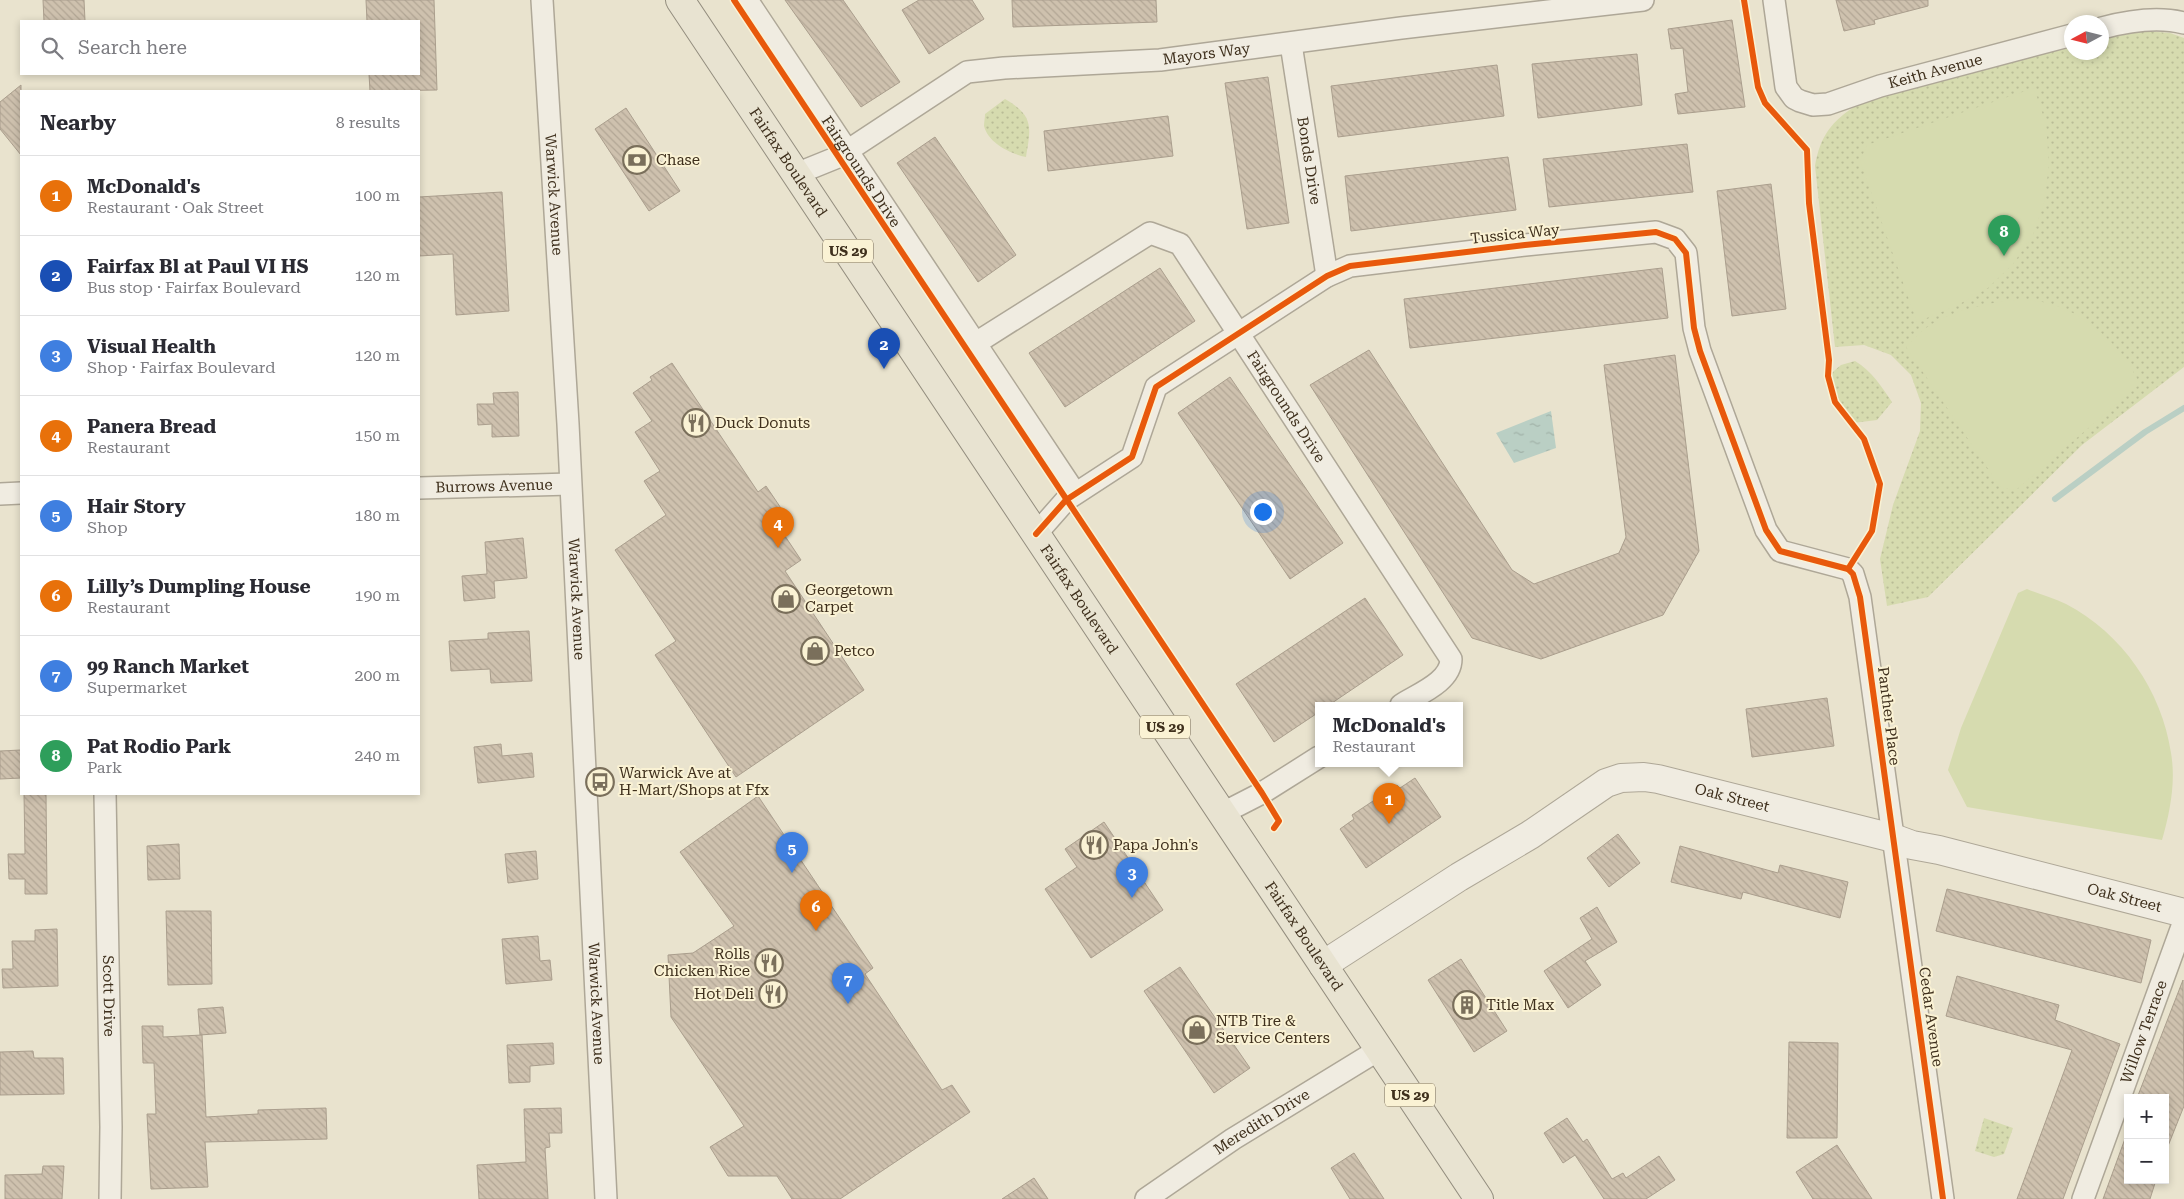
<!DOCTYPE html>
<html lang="en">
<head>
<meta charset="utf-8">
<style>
  body { margin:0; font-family:"Roboto Serif",serif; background:#f7f7f7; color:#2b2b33 }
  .controls { position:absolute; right:15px; bottom:15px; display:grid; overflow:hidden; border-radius:0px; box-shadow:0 2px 8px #0003 }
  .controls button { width:45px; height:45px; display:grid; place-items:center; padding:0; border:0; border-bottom:1px solid #e1e1e2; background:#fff; color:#2b2b33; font:25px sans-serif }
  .compass { position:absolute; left:2064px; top:15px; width:45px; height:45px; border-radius:50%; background:#fff; box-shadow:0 2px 8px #0003; rotate:263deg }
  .you { position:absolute; left:1262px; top:511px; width:18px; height:18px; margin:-12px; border:4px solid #fff; border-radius:50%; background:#1a73e8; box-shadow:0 0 0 8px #1a73e833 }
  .badge { display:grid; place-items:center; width:32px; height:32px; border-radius:50%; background:#2563eb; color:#fff; font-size:16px; font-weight:700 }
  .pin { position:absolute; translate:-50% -41px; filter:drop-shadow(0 1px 2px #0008) }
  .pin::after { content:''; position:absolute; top:26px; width:18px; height:15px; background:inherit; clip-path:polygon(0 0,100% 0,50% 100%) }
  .popup { position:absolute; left:1315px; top:702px; width:148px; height:65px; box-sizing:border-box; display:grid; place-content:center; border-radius:0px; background:#fff; filter:drop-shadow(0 1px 4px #0005); font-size:16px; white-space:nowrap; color:#7c7c81 }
  .popup b { font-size:19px; color:#2b2b33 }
  .popup::after { content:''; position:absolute; left:50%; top:100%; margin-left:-10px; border:10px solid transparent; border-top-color:#fff }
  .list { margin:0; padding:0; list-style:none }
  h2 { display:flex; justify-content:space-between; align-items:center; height:65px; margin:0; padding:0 20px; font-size:21px }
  h2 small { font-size:16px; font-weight:400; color:#7c7c81 }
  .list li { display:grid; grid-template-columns:32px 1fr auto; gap:15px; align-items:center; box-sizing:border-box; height:80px; padding:0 20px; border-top:1px solid #e1e1e2 }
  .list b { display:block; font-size:19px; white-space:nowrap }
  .list p { margin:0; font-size:16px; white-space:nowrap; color:#7c7c81 }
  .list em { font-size:16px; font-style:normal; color:#7c7c81 }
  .icon { flex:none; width:28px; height:28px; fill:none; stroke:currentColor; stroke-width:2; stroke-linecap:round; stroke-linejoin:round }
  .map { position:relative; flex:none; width:2184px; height:1199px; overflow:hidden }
  .search { position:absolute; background:#fff; box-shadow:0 2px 8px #0003; left:20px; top:20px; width:400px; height:55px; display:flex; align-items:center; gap:12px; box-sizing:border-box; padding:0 18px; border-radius:0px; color:#7c7c81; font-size:19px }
  .panel { position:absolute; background:#fff; box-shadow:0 2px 8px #0003; left:20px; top:90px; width:400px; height:705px; border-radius:0px }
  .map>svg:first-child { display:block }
  .green { fill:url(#green-dots) }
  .pitch { fill:#d6dbaf }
  .water { fill:url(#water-ripples) }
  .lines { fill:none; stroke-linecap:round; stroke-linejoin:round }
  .stream { stroke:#bacfc4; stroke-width:6 }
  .building { fill:url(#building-back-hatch); stroke:#aa9e8d }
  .minor-casing { stroke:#aea797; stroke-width:24 }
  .tertiary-casing { stroke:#aea797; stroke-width:30 }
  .primary-casing { stroke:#938d7e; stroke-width:30 }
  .minor { stroke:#f0ece1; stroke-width:21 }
  .tertiary { stroke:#f0ece1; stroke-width:28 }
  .primary { stroke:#e8e3d1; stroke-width:28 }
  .cycleway-casing { stroke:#faf2d4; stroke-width:9 }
  .cycleway { stroke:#e8590c; stroke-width:6 }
  .labels { text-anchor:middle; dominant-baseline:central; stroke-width:4; stroke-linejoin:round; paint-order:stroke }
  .shield { fill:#faf2d4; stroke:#776a54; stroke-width:1 }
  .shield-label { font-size:14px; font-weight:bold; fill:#3f301d }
  .street-label { font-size:15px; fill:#3f301d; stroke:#faf2d4 }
  .poi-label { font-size:15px; fill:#3f301d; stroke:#faf2d4; text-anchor:start }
</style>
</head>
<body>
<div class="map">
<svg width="2184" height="1199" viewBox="0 0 2184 1199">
  <defs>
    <pattern id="green-dots" width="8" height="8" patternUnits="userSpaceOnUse" patternTransform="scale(1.25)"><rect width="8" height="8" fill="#d6dbaf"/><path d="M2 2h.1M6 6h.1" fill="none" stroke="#b9bc96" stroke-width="1.8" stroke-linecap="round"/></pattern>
    <pattern id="water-ripples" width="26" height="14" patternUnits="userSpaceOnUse" patternTransform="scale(1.25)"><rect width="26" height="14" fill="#bacfc4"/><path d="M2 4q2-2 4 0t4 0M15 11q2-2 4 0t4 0" fill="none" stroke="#a1b2a8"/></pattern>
    <pattern id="building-back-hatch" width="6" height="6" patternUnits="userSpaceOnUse" patternTransform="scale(1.25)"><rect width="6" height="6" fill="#cec1ae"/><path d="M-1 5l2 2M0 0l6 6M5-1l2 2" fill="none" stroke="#b2a695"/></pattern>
  </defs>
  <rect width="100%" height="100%" fill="#e9e3ce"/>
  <!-- green -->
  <g class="green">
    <path d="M2144,31L2170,33L2184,38V367L2082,445L1928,597L1887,606L1880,559L1893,505L1920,431L1921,403L1911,375L1891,355L1864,345L1835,347L1815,166C1820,136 1832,120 1859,104C1872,95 1894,93 1909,89C1963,73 2017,60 2071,47L2072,52H2102V39Z"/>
    <path d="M1005,99C1034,116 1031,127 1026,157C1011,154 988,143 984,126C984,123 985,117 985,114Z"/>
    <path d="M1855,361C1872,371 1881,386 1892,402L1877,420L1853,423L1835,402L1828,376L1841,365Z"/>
    <path d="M1984,1118L2013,1128L2004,1154L1994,1157L1975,1151Z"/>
  </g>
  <!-- pitch -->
  <g class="pitch">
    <path d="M2034,88L2046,124L2049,165L2044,203L2033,235L2013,264L1988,288L1956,306L1917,322L1860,161L1867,145Z"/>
    <path d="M2008,300C2017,301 2026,300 2035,301C2070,304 2103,330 2124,357C2130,365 2135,375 2140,384L2016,490L2001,488L1906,347C1912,341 1919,333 1926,328C1949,311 1980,306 2008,300Z"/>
    <path d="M2027,589C2039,594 2053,598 2066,604C2122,633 2162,691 2171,753C2176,782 2170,812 2162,840L1967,807L1948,770L1961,728L2018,593Z"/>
  </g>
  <!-- water -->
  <path class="water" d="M1551,411L1556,448L1514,463L1496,433Z"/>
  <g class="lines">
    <!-- stream -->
    <path class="stream" d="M2055,499L2145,432L2184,408"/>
  </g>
  <!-- building -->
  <g class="building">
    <path d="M43,0H84L85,21H44Z"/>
    <path d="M366,0H434L437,90L370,91L369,74H419V21H367Z"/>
    <path d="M785,0H843L900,82L861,107Z"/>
    <path d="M919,0H972L984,19L929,54L902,10Z"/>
    <path d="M1012,0H1156L1157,22L1013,27Z"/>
    <path d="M1836,0H1928V6L1874,20L1875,24L1844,31Z"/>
    <path d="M1732,20L1745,107L1678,114L1675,94L1688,92L1683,48L1671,49L1668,29Z"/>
    <path d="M1637,54L1642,105L1538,118L1532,64Z"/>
    <path d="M1497,65L1504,116L1338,137L1331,86Z"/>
    <path d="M1268,77L1289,223L1247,229L1225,83Z"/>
    <path d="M21,85V155L0,129V102Z"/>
    <path d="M626,108L680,191L649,211L595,129Z"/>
    <path d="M1168,116L1173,156L1048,171L1044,131Z"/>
    <path d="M935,137L1016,255L978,282L897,163Z"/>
    <path d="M1687,144L1693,192L1549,207L1543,159Z"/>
    <path d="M1508,157L1516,210L1351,231L1345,176Z"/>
    <path d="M1771,184L1786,309L1732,316L1717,191Z"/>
    <path d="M502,192L509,311L456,315L453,254L419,256V197Z"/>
    <path d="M1160,268L1195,321L1065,407L1029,353Z"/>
    <path d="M1662,268L1668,318L1410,348L1404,299Z"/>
    <path d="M1369,350L1512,570L1534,584L1619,553L1626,537L1604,365L1675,355L1699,551L1663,615L1541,659L1472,638L1310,385Z"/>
    <path d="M672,363L758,492L766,486L789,520L779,527L801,560L785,571L864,690L736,777L655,655L676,641L615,550L666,515L644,481L660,471L635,432L652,421L633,393L652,380L650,377Z"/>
    <path d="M1230,377L1343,543L1290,579L1178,413Z"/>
    <path d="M518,392L519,436L492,437V424L478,425L477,404H494L493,393Z"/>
    <path d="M523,538L527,578L494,581L495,598L464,601L462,576L487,574L485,542Z"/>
    <path d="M1365,598L1403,655L1329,705H1319V712L1274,742L1236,684Z"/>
    <path d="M529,631L532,681L491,683L490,669L451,671L449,641L488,639V633Z"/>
    <path d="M1827,698L1834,746L1752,757L1746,709Z"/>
    <path d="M501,744L502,756L532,753L534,777L478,783L474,747Z"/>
    <path d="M21,750V778L0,779V751Z"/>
    <path d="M1415,778L1441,817L1366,868L1340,829L1354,819L1352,815L1397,785L1400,788Z"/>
    <path d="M24,794H46L47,894H25V879H9L8,854H25Z"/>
    <path d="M758,796L873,968L865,974L942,1090L952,1085L970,1112L840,1199H792L777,1176H728L710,1147L744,1126L671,1017L668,955L693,953L734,926L680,852Z"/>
    <path d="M1104,822L1163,910L1091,958L1045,889L1077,867L1065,849Z"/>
    <path d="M1618,834L1640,863L1609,887L1587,858Z"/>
    <path d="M179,844L180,879L148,880L147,846Z"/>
    <path d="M1680,846L1778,873L1780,865L1848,882L1840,918L1743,892L1741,899L1671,882Z"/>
    <path d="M536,851L538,879L508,883L505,854Z"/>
    <path d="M1947,889L2151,940L2141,983L1936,931Z"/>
    <path d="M1597,907L1617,942L1585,961L1601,985L1568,1008L1544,971L1592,939L1580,918Z"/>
    <path d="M166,911H211L212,984L168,985Z"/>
    <path d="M57,929L58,986L3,988L2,969H13L12,941H35V930Z"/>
    <path d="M538,936L540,961L550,960L552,980L506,984L502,939Z"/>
    <path d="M1461,959L1507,1031L1474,1052L1428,980Z"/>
    <path d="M1180,967L1250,1068L1214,1093L1144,991Z"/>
    <path d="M1957,976L2059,1005L2055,1020L2120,1044L2063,1199H2017L2072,1050L1946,1016Z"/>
    <path d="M2183,980L2184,1106L2166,1151L2165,1098H2137Z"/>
    <path d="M223,1007L226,1033L200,1035L198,1009Z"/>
    <path d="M142,1026H163V1037L202,1035L206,1117L258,1114V1110L326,1108L327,1139L205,1142L208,1187L151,1189L147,1114H156L154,1063H143Z"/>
    <path d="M1789,1042L1838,1043L1837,1138H1787Z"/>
    <path d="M553,1043L554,1064L530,1066V1082L509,1083L507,1045Z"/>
    <path d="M33,1051L34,1058H63L64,1094L0,1095V1052Z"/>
    <path d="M561,1108L562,1133H549L550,1147L545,1148L548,1199H479L477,1165L526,1162L524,1109Z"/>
    <path d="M1567,1118L1583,1142L1587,1139L1612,1179L1623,1173L1626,1178L1659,1156L1675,1180L1646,1199H1604L1575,1155L1563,1163L1544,1133Z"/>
    <path d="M2126,1136H2128V1180H2156L2150,1199H2103Z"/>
    <path d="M1837,1145L1872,1199H1813L1796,1172Z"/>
    <path d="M1354,1153L1384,1199H1350L1331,1168Z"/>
    <path d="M43,1166H64L62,1199H5V1175L42,1174Z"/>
    <path d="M1034,1178L1048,1199H1002Z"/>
  </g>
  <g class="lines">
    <defs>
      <g id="minor">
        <path id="s1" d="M542,0L568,424L606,1199"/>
        <path id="s2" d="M747,0L1075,493"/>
        <path id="s3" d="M1774,0L1786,87L1794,98L1800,101L1813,105L1828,104L1880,86L2072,35"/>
        <path d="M2102,28C2128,21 2157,16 2184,23"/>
        <path id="s4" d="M1291,44L1327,276"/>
        <path id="s5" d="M796,174L838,157L967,72L1004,68L1160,60L1401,28L1643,0"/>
        <path id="s6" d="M976,343L1150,233L1180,244L1451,659C1451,682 1418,694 1401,705"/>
        <path id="s7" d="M419,488L570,484"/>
        <path d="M0,494L21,493"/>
        <path d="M1036,534L1066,500L1132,457L1156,387L1327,276L1350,266L1525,245L1656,232L1675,239L1686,253L1694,328L1700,351L1766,530L1780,551L1848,569L1853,574L1860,597L1943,1199"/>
        <path id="s8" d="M105,794L111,1127L110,1199"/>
        <path d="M1223,813L1262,793L1319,757"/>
        <path id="s9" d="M1146,1199L1233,1139L1380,1049"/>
        <path id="s10" d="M2083,1199L2184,921"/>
      </g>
      <g id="tertiary">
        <path id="s11" d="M1323,965L1459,877L1530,835L1606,783L1621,778L1644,777L1658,779L1893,838L1912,845L1939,850L2184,913"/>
      </g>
      <g id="primary">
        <path id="s12" d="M680,0L1479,1199"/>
      </g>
    </defs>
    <!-- minor casing -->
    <use href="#minor" class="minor-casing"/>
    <!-- tertiary casing -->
    <use href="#tertiary" class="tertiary-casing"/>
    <!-- primary casing -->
    <use href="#primary" class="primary-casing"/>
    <!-- minor -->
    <use href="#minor" class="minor"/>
    <!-- tertiary -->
    <use href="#tertiary" class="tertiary"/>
    <!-- primary -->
    <use href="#primary" class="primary"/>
    <defs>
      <g id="cycleway">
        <path d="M734,0L1262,793L1279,821L1274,828"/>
        <path d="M1744,0L1758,87L1765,103L1807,150L1809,203L1829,360L1828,376L1835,402L1864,439L1880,484L1872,531L1848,569"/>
        <path d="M1036,534L1066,500L1132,457L1156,387L1327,276L1350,266L1525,245L1656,232L1675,239L1686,253L1694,328L1700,351L1766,530L1780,551L1848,569L1853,574L1860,597L1943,1199"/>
      </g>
    </defs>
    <!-- cycleway casing -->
    <use href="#cycleway" class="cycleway-casing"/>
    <!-- cycleway -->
    <use href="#cycleway" class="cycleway"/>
  </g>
  <!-- icons -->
  <defs>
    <symbol id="bank-ring" viewBox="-11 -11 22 22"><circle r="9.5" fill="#faf2d4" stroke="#7a6f5b" stroke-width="1.5"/><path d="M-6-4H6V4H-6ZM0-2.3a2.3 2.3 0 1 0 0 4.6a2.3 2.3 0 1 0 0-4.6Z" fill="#7a6f5b"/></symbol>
    <symbol id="restaurant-ring" viewBox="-11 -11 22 22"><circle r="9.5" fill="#faf2d4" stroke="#7a6f5b" stroke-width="1.5"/><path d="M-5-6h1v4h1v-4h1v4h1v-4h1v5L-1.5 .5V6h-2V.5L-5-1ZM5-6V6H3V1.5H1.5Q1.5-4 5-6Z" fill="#7a6f5b"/></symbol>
    <symbol id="shop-ring" viewBox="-11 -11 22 22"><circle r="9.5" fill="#faf2d4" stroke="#7a6f5b" stroke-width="1.5"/><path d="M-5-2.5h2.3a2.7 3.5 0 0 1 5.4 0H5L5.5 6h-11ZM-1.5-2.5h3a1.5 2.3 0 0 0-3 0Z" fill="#7a6f5b"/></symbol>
    <symbol id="bus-ring" viewBox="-11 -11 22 22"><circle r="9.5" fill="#faf2d4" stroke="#7a6f5b" stroke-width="1.5"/><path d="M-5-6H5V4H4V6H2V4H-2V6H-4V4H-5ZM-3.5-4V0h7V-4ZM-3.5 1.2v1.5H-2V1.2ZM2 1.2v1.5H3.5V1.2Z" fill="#7a6f5b"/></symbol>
    <symbol id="building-ring" viewBox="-11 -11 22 22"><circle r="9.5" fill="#faf2d4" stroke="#7a6f5b" stroke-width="1.5"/><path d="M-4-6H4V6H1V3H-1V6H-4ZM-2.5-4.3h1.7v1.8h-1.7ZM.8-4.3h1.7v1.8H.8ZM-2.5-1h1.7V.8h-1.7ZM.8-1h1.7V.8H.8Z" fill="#7a6f5b"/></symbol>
  </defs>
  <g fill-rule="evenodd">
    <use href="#bank-ring" x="621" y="144" width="32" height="32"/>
    <use href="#restaurant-ring" x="680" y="407" width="32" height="32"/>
    <use href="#shop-ring" x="770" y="583" width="32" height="32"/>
    <use href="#shop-ring" x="799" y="635" width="32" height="32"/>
    <use href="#bus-ring" x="584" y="766" width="32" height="32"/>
    <use href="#restaurant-ring" x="1078" y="829" width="32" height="32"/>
    <use href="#restaurant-ring" x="753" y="947" width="32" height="32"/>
    <use href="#restaurant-ring" x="757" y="978" width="32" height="32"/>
    <use href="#building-ring" x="1451" y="989" width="32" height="32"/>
    <use href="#shop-ring" x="1181" y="1014" width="32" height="32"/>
  </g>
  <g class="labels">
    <!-- shield labels -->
    <g class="shield">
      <rect x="823" y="239.5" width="50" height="23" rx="4"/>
      <rect x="1140" y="715.5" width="50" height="23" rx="4"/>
      <rect x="1385" y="1083.5" width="50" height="23" rx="4"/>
    </g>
    <g class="shield-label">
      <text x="848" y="251">US 29</text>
      <text x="1165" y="727">US 29</text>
      <text x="1410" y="1095">US 29</text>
    </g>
    <!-- street labels -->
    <g class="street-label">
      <text stroke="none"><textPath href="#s5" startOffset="440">Mayors Way</textPath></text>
      <text stroke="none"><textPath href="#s3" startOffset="249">Keith Avenue</textPath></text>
      <text stroke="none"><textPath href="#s4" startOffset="118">Bonds Drive</textPath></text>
      <text stroke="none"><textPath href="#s12" startOffset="195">Fairfax Boulevard</textPath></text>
      <text stroke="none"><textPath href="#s2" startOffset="206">Fairgrounds Drive</textPath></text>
      <text stroke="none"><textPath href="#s1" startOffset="195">Warwick Avenue</textPath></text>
      <text transform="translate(1515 234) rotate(-6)">Tussica Way</text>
      <text stroke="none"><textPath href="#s6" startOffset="432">Fairgrounds Drive</textPath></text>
      <text stroke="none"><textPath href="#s7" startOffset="75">Burrows Avenue</textPath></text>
      <text stroke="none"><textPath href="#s1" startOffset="600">Warwick Avenue</textPath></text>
      <text stroke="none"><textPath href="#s12" startOffset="720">Fairfax Boulevard</textPath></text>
      <text transform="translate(1889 716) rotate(83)">Panther Place</text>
      <text stroke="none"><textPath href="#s11" startOffset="466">Oak Street</textPath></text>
      <text stroke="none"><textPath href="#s11" startOffset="871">Oak Street</textPath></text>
      <text stroke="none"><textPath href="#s12" startOffset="1125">Fairfax Boulevard</textPath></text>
      <text stroke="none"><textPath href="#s8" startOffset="202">Scott Drive</textPath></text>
      <text stroke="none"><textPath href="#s1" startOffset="1005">Warwick Avenue</textPath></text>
      <text transform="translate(1931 1017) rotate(82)">Cedar Avenue</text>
      <text stroke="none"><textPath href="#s10" startOffset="178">Willow Terrace</textPath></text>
      <text stroke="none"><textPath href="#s9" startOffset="139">Meredith Drive</textPath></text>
    </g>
    <!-- poi labels -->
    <g class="poi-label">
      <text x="656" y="160">Chase</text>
      <text x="715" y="423">Duck Donuts</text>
      <text x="805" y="590">Georgetown<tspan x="805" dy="17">Carpet</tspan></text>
      <text x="834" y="651">Petco</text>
      <text x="619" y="773">Warwick Ave at<tspan x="619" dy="17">H-Mart/Shops at Ffx</tspan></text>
      <text x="1113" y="845">Papa John's</text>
      <text x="750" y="954" text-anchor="end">Rolls<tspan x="750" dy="17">Chicken Rice</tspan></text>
      <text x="754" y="994" text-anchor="end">Hot Deli</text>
      <text x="1486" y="1005">Title Max</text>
      <text x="1216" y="1021">NTB Tire &amp;<tspan x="1216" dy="17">Service Centers</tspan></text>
    </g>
  </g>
</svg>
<div class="controls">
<button>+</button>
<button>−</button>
</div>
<svg class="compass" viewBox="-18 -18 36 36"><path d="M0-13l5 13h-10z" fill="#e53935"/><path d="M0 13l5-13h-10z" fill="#7c7c81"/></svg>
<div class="you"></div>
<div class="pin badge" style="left:1389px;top:824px;background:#e8710a">1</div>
<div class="popup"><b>McDonald's</b>Restaurant</div>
<div class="pin badge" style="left:884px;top:369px;background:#1a4fb4">2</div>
<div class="pin badge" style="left:1132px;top:898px;background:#3f7fe0">3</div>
<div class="pin badge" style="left:778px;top:548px;background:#e8710a">4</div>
<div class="pin badge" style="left:792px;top:873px;background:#3f7fe0">5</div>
<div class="pin badge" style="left:816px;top:931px;background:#e8710a">6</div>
<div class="pin badge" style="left:848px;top:1004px;background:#3f7fe0">7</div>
<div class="pin badge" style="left:2004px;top:256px;background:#2e9e5b">8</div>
<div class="search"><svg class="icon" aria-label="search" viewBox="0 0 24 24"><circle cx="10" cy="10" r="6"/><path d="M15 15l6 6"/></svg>Search here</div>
<section class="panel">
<h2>Nearby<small>8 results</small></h2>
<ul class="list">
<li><span class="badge" style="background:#e8710a">1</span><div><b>McDonald's</b><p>Restaurant · Oak Street</p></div><em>100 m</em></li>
<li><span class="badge" style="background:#1a4fb4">2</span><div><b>Fairfax Bl at Paul VI HS</b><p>Bus stop · Fairfax Boulevard</p></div><em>120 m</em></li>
<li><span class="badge" style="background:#3f7fe0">3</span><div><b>Visual Health</b><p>Shop · Fairfax Boulevard</p></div><em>120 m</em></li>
<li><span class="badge" style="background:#e8710a">4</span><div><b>Panera Bread</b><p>Restaurant</p></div><em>150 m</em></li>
<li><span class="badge" style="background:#3f7fe0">5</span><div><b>Hair Story</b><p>Shop</p></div><em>180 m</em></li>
<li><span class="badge" style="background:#e8710a">6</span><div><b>Lilly’s Dumpling House</b><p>Restaurant</p></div><em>190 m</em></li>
<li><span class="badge" style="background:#3f7fe0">7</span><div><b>99 Ranch Market</b><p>Supermarket</p></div><em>200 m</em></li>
<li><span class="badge" style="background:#2e9e5b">8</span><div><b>Pat Rodio Park</b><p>Park</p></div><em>240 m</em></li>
</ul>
</section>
</div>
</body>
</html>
